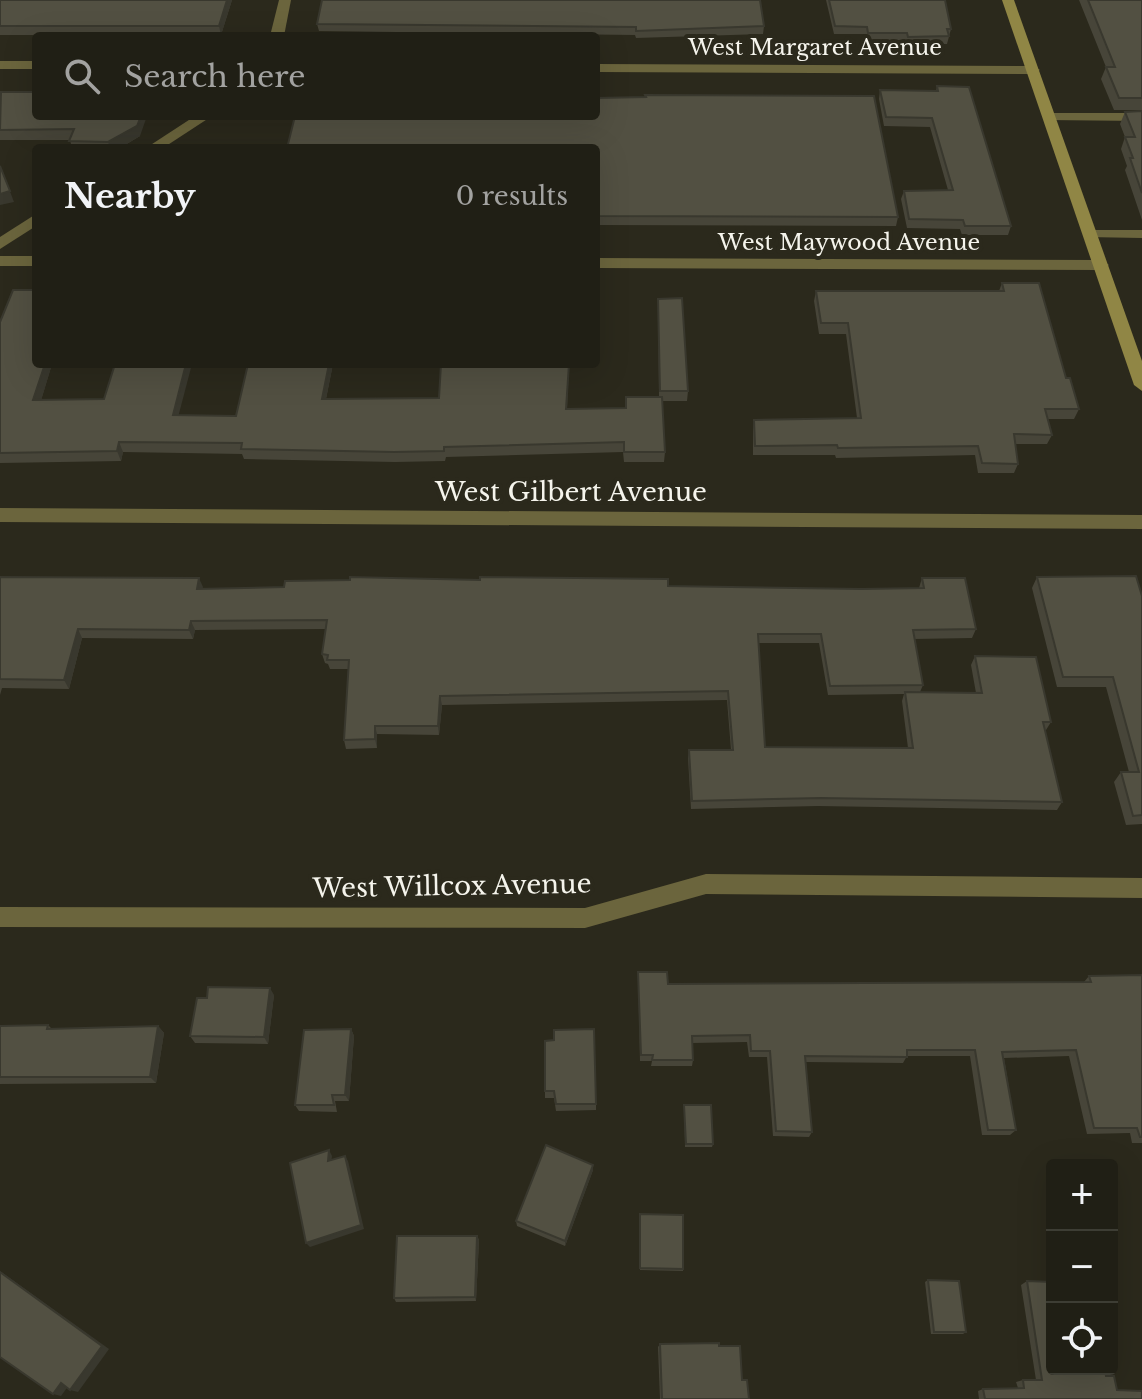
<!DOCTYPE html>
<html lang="en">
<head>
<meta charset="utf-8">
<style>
  body { margin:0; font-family:"Libre Baskerville",serif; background:#28271e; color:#f1f3f6 }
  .controls { position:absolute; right:24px; bottom:24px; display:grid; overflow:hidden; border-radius:8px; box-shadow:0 8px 32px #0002 }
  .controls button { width:72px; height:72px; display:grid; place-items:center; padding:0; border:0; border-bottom:2px solid #3d3d34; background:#201f15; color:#f1f3f6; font:40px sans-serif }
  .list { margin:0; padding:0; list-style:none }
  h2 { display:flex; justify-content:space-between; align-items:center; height:104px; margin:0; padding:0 32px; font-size:34px }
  h2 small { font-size:26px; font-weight:400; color:#a2a2a0 }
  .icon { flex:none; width:44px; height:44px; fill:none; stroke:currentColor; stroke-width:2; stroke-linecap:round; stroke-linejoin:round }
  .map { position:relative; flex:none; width:1142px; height:1399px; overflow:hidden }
  .search { position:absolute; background:#201f15; box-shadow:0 8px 32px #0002; left:32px; top:32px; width:568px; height:88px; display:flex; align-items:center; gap:20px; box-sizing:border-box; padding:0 28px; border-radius:8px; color:#a2a2a0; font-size:30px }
  .panel { position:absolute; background:#201f15; box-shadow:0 8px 32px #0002; left:32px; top:144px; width:568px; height:224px; border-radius:8px }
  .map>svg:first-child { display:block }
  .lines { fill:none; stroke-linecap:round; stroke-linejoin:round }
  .lane { fill:#6b653d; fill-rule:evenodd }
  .street { fill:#6b653d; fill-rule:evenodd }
  .secondary { fill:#908645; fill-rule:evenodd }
  .wall { fill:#474539; fill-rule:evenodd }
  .shaded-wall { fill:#39382e }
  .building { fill:#525042; stroke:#39382e; stroke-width:2 }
  .labels { text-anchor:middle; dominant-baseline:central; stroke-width:8; stroke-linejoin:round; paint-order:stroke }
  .far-street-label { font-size:22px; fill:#f5f4ec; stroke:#2b291c }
  .street-label { font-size:26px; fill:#f5f4ec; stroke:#2b291c }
</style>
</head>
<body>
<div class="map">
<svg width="1142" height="1399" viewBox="0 0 1142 1399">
  <rect width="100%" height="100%" fill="#2b291c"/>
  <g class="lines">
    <!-- lane -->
    <path class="lane" d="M1091,230H1142V238L1086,237V231Z"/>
    <!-- street -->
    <g class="street">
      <path d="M279,0H291L284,36H270Z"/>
      <rect x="0" y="61" width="36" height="8"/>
      <path d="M596,64L1033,66L1040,70L1033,74L596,72Z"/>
      <path d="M1051,113H1142V121L1046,120V114Z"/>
      <path d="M195,116H212L163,148H146Z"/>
      <path d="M36,214V226L0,249V237Z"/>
      <rect x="0" y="256" width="36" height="10"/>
      <path d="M596,258L1101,260L1109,265L1101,270L596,268Z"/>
      <path d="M0,508L1142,515V529L0,522Z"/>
      <path d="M706,874L1142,878V898L706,894L585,928L0,927V907L585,908Z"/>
    </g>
    <!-- secondary -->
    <path class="secondary" d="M1002,0H1014L1142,361V391L1134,385Z"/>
  </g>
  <!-- wall -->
  <g class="wall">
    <path d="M0,0H232L221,35H0Z"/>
    <path d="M826,0H945L951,29L947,44H906L905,40H867L866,34H834Z"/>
    <path d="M1079,0H1142V110H1114L1101,79L1106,67Z"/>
    <path d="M317,24L764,26L763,34L636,38L635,35L319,31Z"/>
    <path d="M937,86L1011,226L1008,235H962L960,229L907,228L901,199L904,191L948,190L930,127L884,126L879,99L880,90L936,91Z"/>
    <path d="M0,94L140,136L120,148H72L70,140H0Z"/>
    <path d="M1142,111V220L1125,170L1127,166L1121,149L1125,137L1120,124L1125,112Z"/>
    <path d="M596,148L898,217L896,226L596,225Z"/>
    <path d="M1002,283L1066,378L1079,409L1074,419H1048L1052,435L1047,444H1015L1018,464L1014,473H978L975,455L836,458L835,455H753V430L754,420L857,418L846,334H819L814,301L816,291H999Z"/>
    <path d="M658,299L688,391L687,401H662L665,452L664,462H624L623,452L446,457L445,461L395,462L244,459L242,454L123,452L121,461L0,463V322L52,364L41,400L179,415L236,416L248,364H333L326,399L439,398L441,364H569L567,409L625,408L626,397H659Z"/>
    <path d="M0,577L199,578L202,589L668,586L861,589L919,588L922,578L976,629L972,638L914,639L923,685L920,692L976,693L971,665L975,656L1051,722L1046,730H1045L1062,802L1057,810L818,806L691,809L688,758L689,750H731L727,700L442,705L439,735L377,734V748L346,749L344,740L348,669H330L328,664L325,663L322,654L326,629L195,630L193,639L82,638L69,689L2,688L0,695ZM759,643H819L828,695L904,694L902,701L908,748L765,747Z"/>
    <path d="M1037,577L1142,596V824L1126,825L1114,782L1121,772H1129L1106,687H1057L1032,588Z"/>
    <path d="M638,972L668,984L1084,982L1089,976L1142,975V1143H1132L1130,1133L1087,1134L1069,1056L1004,1058L1016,1130L1010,1135H982L970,1056H907L903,1063L806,1062L812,1132L809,1137L773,1136L767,1057H749L747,1042L692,1043L693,1060L692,1066H651L652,1061H640Z"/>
    <path d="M274,995L268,1044L195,1043L190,1036Z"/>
    <path d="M48,1025L52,1029L158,1026L164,1033L156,1083L0,1084V1026Z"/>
    <path d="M351,1029L354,1036L349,1101H335L337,1112L299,1111L295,1105Z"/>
    <path d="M545,1041L596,1104V1110L556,1111L554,1098H545Z"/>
    <path d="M684,1105L713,1144L712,1147H685Z"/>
    <path d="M593,1165V1170L565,1246L517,1226L516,1221Z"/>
    <path d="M640,1216L683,1269V1271L640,1270Z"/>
    <path d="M477,1236L479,1240L476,1301L396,1302L394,1298Z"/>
    <path d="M928,1280L966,1332L963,1334H931L925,1282Z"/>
    <path d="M1027,1281L1117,1390L1142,1399H979L978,1391L983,1389L1018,1388L1016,1382L1023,1380H1036L1021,1285Z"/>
    <path d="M660,1344L719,1346L742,1380L749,1399H660L658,1347Z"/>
  </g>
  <!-- shaded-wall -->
  <g class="shaded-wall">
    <path d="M227,0H232L221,35L219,26Z"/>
    <path d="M141,116H147L140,136L120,148H110L108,142Z"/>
    <path d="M0,165L14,202L0,205Z"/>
    <path d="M45,364H52L38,411L33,400Z"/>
    <path d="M186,364H192L176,425L173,415Z"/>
    <path d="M329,364H333L324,409L322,399Z"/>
    <path d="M119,442L123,452L121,461L117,451Z"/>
    <path d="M199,578L203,587L201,598L197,589Z"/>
    <path d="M191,621L195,630L193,639L189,630Z"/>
    <path d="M78,629L82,638L69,689L64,680Z"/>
    <path d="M440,696L442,705L439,735L438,726Z"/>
    <path d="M375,726L377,734V748L375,739Z"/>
    <path d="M270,988L274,995L268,1044L264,1037Z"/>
    <path d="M158,1026L164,1033L156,1083L150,1077Z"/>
    <path d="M351,1029L354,1036L349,1101L345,1095Z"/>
    <path d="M329,1150L332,1156L331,1166L328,1161Z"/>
    <path d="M345,1156L348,1161L364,1229L310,1247L306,1243Z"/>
    <path d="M593,1165V1170L565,1246V1241Z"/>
    <path d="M477,1236L479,1240L476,1301L475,1297Z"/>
    <path d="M0,1271L109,1349L78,1392L70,1390Z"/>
    <path d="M61,1383L69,1385L61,1396L53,1394Z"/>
  </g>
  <!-- building -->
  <g class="building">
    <path d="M0,0H227L219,26H0Z"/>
    <path d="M322,0H760L764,26L636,31V27L317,24Z"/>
    <path d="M829,0H945L951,29H947L949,36L908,37L907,33H868L867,27L835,26Z"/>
    <path d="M1088,0H1142V98H1119L1106,67H1115Z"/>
    <path d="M937,86L969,87L1011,226H965L963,220L909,219L904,191L953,190L932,118L886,117L880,90L938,91Z"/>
    <path d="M1,92H36V116H141L137,126L108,142L69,141L74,129L0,130Z"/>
    <path d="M645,95L874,96L898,217L596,216V148H287L295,116H596V98L646,97Z"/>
    <path d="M1142,111V193L1130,158H1133L1125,137H1135L1125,112Z"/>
    <path d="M0,166L10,191L0,194Z"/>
    <path d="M1002,283H1039L1066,378H1070L1079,409H1045L1052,435L1014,434L1018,464L982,463L978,446L838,448L837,445L755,446L754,420L861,418L848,323H821L816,291H1004Z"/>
    <path d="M13,290H36V364H45L33,400L104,399L115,364H186L173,415L236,416L248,364H329L322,399L439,398L441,364H569L566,409L626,408V397H662L665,452H624V442L444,447V451L394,452L241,449L242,443L119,442L117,451L0,453V322Z"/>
    <rect x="596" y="292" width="2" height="27"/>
    <path d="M682,298L688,391H660L658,299Z"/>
    <path d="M1136,576L1142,596V815L1133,816L1121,772H1139L1113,677H1063L1037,577Z"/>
    <path d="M0,577L199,578L197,589L284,587L285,581L350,580V577L480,580V577L668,579V586L861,589L924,588L922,578H965L976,629L913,630L923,685L830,686L821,634H758L765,747L913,748L905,692L982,693L975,656L1036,657L1051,722H1043L1062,802L821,798L692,801L689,750H733L728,691L440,696L438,726H375V739L344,740L349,660H327L328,655L322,654L327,620L191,621L189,630L78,629L64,680L0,679Z"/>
    <path d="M638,972H667L668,984L1091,982L1089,976L1142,975V1137H1140L1137,1128H1094L1076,1050L1002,1052L1016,1130H988L975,1050H907V1057L805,1056L812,1132L776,1131L770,1051H751L750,1035L692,1036L693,1060H652L653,1055H641Z"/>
    <path d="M208,987L270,988L264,1037L190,1036L197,998H207Z"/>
    <path d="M48,1025L47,1029L158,1026L150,1077H0V1026Z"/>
    <path d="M351,1029L345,1095H332L334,1105H295L304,1030Z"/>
    <path d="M594,1029L596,1104H556L554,1091H545V1041L554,1040V1030Z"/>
    <path d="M684,1105H711L713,1144H686Z"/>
    <path d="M546,1145L593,1165L565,1241L516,1221Z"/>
    <path d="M329,1150L328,1161L345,1156L361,1225L306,1243L290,1163Z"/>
    <path d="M640,1214L683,1215V1269L640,1268Z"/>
    <path d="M397,1236H477L475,1297L394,1298Z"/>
    <path d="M0,1272L102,1346L70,1390L61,1383L53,1394L0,1357Z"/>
    <path d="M928,1280L959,1281L966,1332H934Z"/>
    <path d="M1027,1281L1052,1282V1369H1105L1106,1376H1114L1117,1390L1142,1391V1399H985L983,1389L1024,1388L1023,1380H1042Z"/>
    <path d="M719,1343V1346H740L742,1380H747L749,1399H662L660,1344Z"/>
  </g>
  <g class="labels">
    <!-- far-street labels -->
    <g class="far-street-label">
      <text x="815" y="47">West Margaret Avenue</text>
      <text x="849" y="242">West Maywood Avenue</text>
    </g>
    <!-- street labels -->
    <g class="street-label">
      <text x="571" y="492">West Gilbert Avenue</text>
      <text transform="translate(452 886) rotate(-1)">West Willcox Avenue</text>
    </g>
  </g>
</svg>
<div class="controls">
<button>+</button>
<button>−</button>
<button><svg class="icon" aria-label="locate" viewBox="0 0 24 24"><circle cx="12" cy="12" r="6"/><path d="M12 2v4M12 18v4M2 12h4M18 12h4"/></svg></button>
</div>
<div class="search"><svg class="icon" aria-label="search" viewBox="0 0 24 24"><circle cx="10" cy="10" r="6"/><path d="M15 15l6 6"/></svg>Search here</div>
<section class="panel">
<h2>Nearby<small>0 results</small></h2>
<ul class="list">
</ul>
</section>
</div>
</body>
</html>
